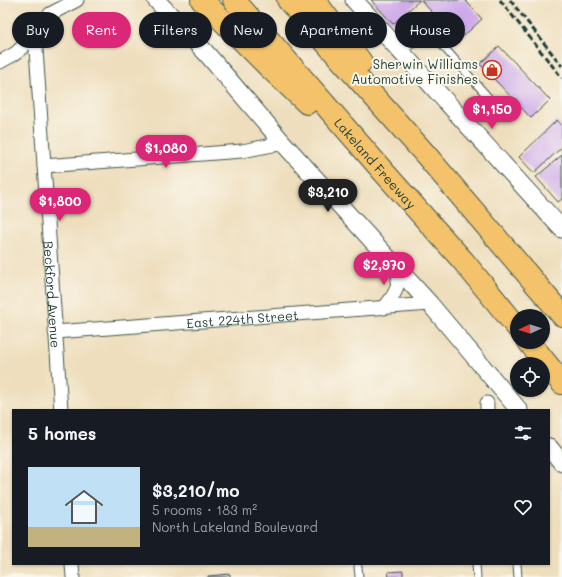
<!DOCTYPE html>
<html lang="en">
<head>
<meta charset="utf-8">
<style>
  body { margin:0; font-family:Mali,sans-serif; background:#20242c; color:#f1f3f6; height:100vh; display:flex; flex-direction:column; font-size:15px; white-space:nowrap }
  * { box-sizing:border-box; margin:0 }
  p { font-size:13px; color:#9ea1a6 }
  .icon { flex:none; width:22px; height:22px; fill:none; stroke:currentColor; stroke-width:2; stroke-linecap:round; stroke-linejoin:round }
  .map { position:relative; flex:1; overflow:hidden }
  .panel { position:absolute; left:12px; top:409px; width:538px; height:156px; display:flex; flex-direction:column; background:#171b24; border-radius:0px; box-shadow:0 1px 3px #0004 }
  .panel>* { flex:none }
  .guide { position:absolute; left:12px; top:12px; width:538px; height:36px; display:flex; gap:8px }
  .needle { width:26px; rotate:266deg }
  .controls { position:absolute; left:510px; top:309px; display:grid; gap:8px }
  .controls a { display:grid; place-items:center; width:40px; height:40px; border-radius:50%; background:#171b24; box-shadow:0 1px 3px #0004; font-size:20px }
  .price { position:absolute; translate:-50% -34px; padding:0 9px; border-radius:14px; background:#db2777; color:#fff; font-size:13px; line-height:26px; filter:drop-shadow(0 1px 2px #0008) }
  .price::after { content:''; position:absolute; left:50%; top:24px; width:12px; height:9px; margin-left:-6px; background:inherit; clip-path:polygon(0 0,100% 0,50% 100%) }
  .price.on { background:#222; color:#fff }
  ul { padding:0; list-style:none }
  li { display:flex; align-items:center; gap:12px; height:100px; padding:0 16px }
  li+li { border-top:1px solid #363941 }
  li span { display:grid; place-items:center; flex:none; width:112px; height:80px; border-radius:0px; color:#555 }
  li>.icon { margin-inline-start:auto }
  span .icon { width:48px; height:48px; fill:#fffc; stroke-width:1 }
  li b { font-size:17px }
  h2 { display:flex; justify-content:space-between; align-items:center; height:48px; padding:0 16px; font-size:17px }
  .chip { padding:0 14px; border-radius:18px; background:#171b24; box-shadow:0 1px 3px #0004; font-size:14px; line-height:36px }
  .chip.on { background:#db2777; color:#fff }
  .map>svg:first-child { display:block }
  .building { fill:#cba6ea }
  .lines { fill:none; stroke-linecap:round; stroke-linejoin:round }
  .service-casing { stroke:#3e5549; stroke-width:9 }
  .minor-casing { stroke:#3e5549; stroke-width:15 }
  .tertiary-casing { stroke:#3e5549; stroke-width:19 }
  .motorway-casing { stroke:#3e5549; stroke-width:24 }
  .service { stroke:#fff; stroke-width:7 }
  .minor { stroke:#fff; stroke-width:13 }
  .tertiary { stroke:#fff; stroke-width:17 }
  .motorway { stroke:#f4c26a; stroke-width:22 }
  .rail { stroke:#1f3d34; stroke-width:3; stroke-dasharray:6 3; stroke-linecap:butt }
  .labels { text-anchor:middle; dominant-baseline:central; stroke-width:4; stroke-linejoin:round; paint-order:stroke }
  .poi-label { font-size:13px; fill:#1f3d34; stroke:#fbf7ec; text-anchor:end }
  .street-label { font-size:13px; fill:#1f3d34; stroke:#fbf7ec }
</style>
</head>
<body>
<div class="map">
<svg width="562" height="577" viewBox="0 0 562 577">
  <rect width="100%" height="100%" fill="#fbf7ec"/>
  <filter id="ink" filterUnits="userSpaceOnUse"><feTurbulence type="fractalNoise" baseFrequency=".025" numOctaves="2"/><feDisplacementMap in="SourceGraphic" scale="8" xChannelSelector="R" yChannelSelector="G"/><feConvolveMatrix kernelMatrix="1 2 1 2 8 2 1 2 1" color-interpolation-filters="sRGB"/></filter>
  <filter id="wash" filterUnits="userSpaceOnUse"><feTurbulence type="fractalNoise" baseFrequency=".012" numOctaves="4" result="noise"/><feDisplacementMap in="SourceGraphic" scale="16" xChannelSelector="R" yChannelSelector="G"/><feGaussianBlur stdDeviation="0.9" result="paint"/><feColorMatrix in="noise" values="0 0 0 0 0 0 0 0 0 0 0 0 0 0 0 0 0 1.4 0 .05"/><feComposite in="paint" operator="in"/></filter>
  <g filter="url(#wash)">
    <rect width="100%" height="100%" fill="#eedebd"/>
    <g id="blocks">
      <path class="building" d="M371,0H420L393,24Z
        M421,0H465L482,19L458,41Z
        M499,46L550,100L531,118L480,64Z
        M557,120L562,126V147L534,173L519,157Z
        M562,155V199L558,202L536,177Z
        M403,571V577H389L388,572Z
        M230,574V577H208V576Z"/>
    </g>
  </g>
  <g filter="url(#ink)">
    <use href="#blocks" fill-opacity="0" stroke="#3e5549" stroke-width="1"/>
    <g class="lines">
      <g class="service-casing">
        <path id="service" d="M400,50L433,35L488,97L462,119
          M476,564L477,577
          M517,564L518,577
          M358,567L359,577"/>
      </g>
      <g class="minor-casing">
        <g id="minor">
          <path id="s1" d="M35,35L61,410"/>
          <path d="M0,62L16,53L35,35L50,14L77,0"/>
          <path d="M44,166L242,151L283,143"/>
          <path d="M384,308C396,293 398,289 399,270"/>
          <path id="s2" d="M55,332L430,304"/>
          <path d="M487,403V410"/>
          <path d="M72,564L73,577"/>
        </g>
      </g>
      <g class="tertiary-casing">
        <path id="tertiary" d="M156,0L207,54L283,143L430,304L519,410
          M354,0L562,229
          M549,447L562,463"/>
      </g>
      <g class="motorway-casing">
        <g id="motorway">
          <path d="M202,0L269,67L307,103"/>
          <path id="s3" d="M234,0L381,169L464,262L517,327"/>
          <path d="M288,0L426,155L562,315"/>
          <path d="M314,0L361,62"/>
          <path d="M529,342L562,383"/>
        </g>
      </g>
      <use href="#service" class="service"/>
      <use href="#minor" class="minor"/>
      <use href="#tertiary" class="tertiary"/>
      <use href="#motorway" class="motorway"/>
      <path class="rail" d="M500,0L562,78
        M510,0L562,66"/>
    </g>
  </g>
  <defs>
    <g id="shop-ring" transform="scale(1)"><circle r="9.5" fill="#fbf7ec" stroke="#c8321e" stroke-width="1.5"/><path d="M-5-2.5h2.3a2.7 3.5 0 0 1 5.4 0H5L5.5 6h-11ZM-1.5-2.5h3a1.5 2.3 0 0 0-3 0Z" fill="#c8321e"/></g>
  </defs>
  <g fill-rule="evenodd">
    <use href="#shop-ring" x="492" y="70"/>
  </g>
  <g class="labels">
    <g class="poi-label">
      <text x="478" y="63">Sherwin Williams<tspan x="478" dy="15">Automotive Finishes</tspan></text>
    </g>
    <g class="street-label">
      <text stroke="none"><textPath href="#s3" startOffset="216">Lakeland Freeway</textPath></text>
      <text stroke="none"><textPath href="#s1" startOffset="260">Beckford Avenue</textPath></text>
      <text stroke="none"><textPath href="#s2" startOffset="188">East 224th Street</textPath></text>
    </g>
  </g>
</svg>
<div class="controls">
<a><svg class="needle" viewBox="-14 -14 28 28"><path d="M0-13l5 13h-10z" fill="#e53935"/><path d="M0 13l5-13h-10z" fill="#9ea1a6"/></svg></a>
<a><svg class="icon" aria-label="locate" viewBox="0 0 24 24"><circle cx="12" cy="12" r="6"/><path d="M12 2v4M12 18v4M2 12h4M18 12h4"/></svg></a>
</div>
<b class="price" style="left:492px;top:130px">$1,150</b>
<b class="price" style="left:166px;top:169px">$1,080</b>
<b class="price on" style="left:328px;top:213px">$3,210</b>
<b class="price" style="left:60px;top:222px">$1,800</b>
<b class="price" style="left:384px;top:286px">$2,970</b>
<div class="guide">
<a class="chip">Buy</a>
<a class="chip on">Rent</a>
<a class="chip">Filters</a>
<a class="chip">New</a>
<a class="chip">Apartment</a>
<a class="chip">House</a>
</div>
<section class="panel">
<h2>5 homes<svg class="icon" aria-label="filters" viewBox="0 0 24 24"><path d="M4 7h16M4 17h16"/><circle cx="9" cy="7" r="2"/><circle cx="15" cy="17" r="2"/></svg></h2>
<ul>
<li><span style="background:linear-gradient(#bfe0f5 75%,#c2b280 0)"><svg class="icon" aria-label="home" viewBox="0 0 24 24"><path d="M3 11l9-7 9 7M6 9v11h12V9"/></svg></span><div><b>$3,210/mo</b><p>5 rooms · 183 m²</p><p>North Lakeland Boulevard</p></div><svg class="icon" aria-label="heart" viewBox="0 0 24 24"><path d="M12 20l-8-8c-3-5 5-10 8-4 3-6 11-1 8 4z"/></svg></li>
</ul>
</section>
</div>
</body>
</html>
